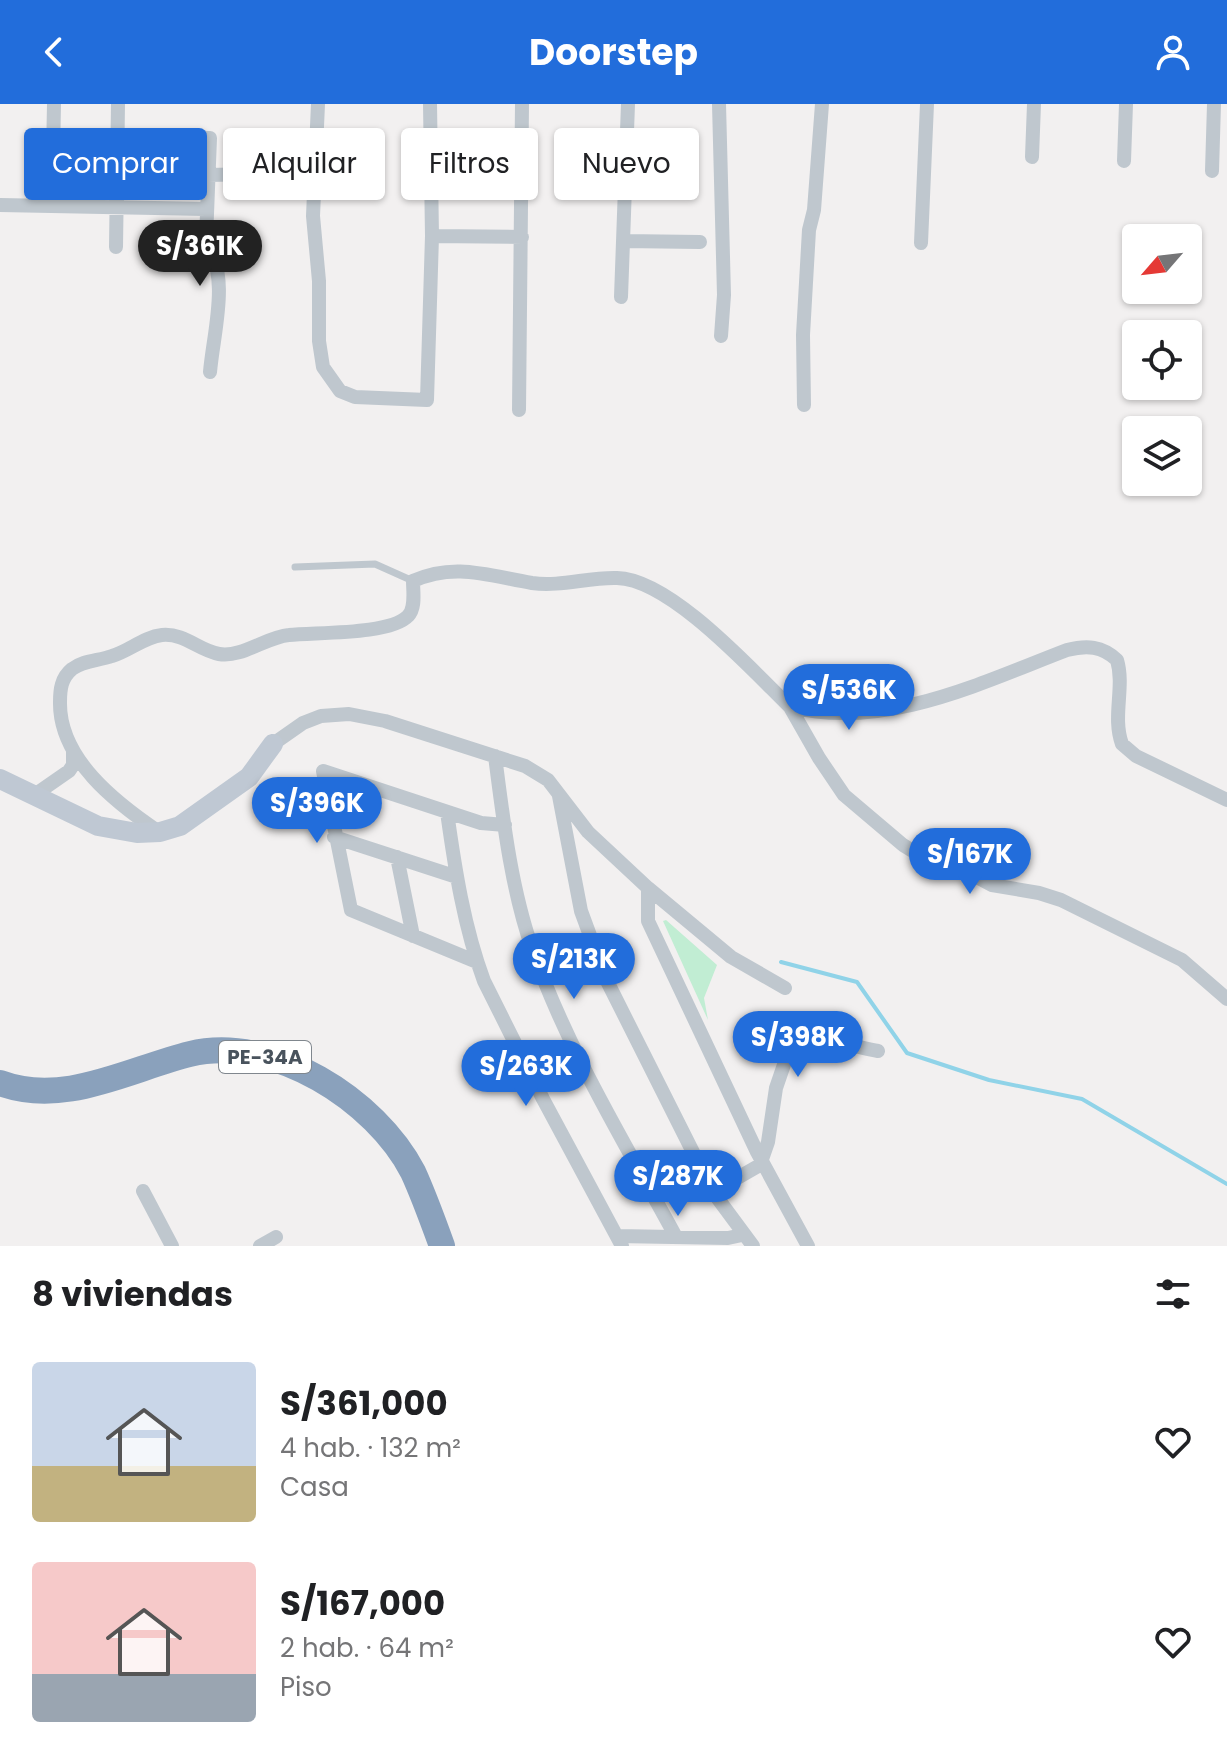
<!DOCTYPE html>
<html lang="es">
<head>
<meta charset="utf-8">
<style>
  body { margin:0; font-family:Poppins,sans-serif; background:#f6f6f6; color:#202124; height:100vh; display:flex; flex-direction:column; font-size:30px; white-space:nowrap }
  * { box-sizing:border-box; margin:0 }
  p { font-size:26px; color:#757577 }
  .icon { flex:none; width:44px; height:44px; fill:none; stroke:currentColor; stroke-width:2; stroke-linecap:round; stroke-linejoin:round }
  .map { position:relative; height:1142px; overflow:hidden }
  .side { display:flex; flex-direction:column; background:#fff; flex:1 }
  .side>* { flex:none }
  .hud { position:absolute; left:24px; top:24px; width:800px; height:72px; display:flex; gap:16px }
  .needle { width:52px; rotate:242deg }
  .tools { position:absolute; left:1122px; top:120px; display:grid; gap:16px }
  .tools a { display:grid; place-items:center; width:80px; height:80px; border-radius:8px; background:#fff; box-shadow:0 2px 6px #0004; font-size:40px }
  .price { position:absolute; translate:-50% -68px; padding:0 18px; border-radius:28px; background:#226ddb; color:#fff; font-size:26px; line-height:52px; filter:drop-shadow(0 2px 4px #0008) }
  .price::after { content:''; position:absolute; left:50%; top:48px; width:24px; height:18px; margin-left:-12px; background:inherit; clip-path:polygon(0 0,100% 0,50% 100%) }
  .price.current { background:#222; color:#fff }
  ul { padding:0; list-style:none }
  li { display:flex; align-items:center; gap:24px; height:200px; padding:0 32px }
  li span { display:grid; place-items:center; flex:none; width:224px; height:160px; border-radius:8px; color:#555 }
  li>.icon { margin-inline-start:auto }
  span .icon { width:96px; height:96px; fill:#fffc; stroke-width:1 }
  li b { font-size:34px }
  h2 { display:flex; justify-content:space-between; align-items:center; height:96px; padding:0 32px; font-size:34px }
  .pill { padding:0 28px; border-radius:8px; background:#fff; box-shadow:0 2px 6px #0004; font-size:28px; line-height:72px }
  .pill.current { background:#226ddb; color:#fff }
  header { display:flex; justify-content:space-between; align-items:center; height:104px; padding:0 32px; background:#226ddb; color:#fff; font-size:36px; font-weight:700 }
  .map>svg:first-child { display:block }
  .green { fill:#c1edd3 }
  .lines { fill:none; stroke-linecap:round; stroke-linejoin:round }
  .stream { stroke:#90d3e8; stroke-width:4 }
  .lane { stroke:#bfc7ce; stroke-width:7 }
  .street { stroke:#bfc7ce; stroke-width:14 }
  .secondary { stroke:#bfc8d3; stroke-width:20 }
  .highway { stroke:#8aa1bc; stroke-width:26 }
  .labels { text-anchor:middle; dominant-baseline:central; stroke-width:7; stroke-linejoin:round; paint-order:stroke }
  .shield { fill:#fff; stroke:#80878e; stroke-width:2 }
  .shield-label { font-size:20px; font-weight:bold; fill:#49535d }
</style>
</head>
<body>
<header><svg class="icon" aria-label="back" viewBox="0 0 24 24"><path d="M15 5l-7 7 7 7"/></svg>Doorstep<svg class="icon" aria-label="person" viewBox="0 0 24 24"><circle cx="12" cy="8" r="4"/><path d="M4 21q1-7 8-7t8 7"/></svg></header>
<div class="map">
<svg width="1227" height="1142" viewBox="0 0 1227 1142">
  <rect width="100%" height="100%" fill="#f2f0f0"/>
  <path class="green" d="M666,816L717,861L704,894L708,916L663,817Z"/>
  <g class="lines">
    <path class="stream" d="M781,858L857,878L907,949L989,976L1082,995L1227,1080"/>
    <path class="lane" d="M295,463L375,460L413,477"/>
    <path class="street" d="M318,0L313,112L319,177V237L323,263L340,287L355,293L427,296L432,132L430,0
      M719,0L724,191L721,232
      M118,33L210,34L206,135C230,176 214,224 210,268
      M1032,53L1034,0
      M1124,57L1126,0
      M1212,67L1214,0
      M208,71L315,69
      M0,101L206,105
      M52,102L54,0
      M432,132L522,133
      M623,137L700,138
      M921,139L927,0
      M116,143L118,0
      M621,193L628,0
      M804,301L803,231L809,126L814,106L822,0
      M519,306L522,0
      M790,603L819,654L844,691L903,741L921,752L939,753L992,781L1039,789L1061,796L1182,856L1227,895
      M273,640L303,619L321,612L349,610L385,617L525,662L548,676L588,728L648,784L731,853L785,884
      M495,652C503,714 511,784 532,844C567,945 625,1039 676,1133
      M33,692L69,667L73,661V647
      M559,692L581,807L606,875L713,1088L753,1142
      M447,708C455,765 464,823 484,877L543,995L622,1142
      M159,728C116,699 59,655 60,598C60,586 61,574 72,565C84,556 98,557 112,552C129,547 144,533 162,531C185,529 198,546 219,550C242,554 266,533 289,531C316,528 390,531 408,512C416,504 413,488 413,477C455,458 489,472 532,479C561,483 588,473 617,474C670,475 752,566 790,603C886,626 978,580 1067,546C1087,541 1102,542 1117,556C1125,583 1112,613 1122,640L1136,652L1227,696
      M334,733L457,773
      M397,753L413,832
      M648,784V817L757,1048L808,1142
      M477,858L351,806L323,667L481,719L505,721
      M143,1087L172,1142
      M713,1088L760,1061L768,1038L776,984L789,946C814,928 850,942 878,947
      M617,1132L728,1134L742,1131
      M260,1142L276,1133"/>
    <path class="secondary" d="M0,675L98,722L137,729L160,728L180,722L249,673L273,640"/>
    <path class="highway" d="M0,979C64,1003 129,965 190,950C273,930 376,996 413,1068C424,1092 433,1117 442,1142"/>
  </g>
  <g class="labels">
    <rect class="shield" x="219" y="937" width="92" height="32" rx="6"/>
    <g class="shield-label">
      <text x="265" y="953">PE-34A</text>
    </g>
  </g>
</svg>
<div class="tools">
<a><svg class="needle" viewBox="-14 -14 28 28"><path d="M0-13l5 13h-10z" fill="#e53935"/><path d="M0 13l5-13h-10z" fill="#757577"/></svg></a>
<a><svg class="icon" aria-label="locate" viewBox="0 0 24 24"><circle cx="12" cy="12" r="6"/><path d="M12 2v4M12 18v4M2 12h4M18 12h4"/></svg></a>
<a><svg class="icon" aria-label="layers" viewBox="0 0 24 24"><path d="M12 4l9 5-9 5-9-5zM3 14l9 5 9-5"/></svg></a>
</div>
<b class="price current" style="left:200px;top:184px">S/361K</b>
<b class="price" style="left:849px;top:628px">S/536K</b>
<b class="price" style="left:317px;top:741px">S/396K</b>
<b class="price" style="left:970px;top:792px">S/167K</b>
<b class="price" style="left:574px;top:897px">S/213K</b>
<b class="price" style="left:798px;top:975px">S/398K</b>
<b class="price" style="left:526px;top:1004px">S/263K</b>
<b class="price" style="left:678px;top:1114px">S/287K</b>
<div class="hud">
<a class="pill current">Comprar</a>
<a class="pill">Alquilar</a>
<a class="pill">Filtros</a>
<a class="pill">Nuevo</a>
</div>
</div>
<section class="side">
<h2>8 viviendas<svg class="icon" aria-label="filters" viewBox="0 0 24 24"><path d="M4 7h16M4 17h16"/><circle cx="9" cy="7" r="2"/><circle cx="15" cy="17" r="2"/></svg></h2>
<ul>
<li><span style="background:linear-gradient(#c9d6e8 65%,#c2b280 0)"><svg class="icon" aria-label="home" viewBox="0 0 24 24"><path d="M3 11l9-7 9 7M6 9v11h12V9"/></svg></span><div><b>S/361,000</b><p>4 hab. · 132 m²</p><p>Casa</p></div><svg class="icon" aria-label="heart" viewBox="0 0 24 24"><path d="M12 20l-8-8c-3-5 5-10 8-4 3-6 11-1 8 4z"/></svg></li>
<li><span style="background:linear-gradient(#f6c9c9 70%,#9aa5b1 0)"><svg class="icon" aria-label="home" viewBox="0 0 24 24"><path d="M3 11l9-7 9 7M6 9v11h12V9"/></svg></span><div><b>S/167,000</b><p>2 hab. · 64 m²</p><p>Piso</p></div><svg class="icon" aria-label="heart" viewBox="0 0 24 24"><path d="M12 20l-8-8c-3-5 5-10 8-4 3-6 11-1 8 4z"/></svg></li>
</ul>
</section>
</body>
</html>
